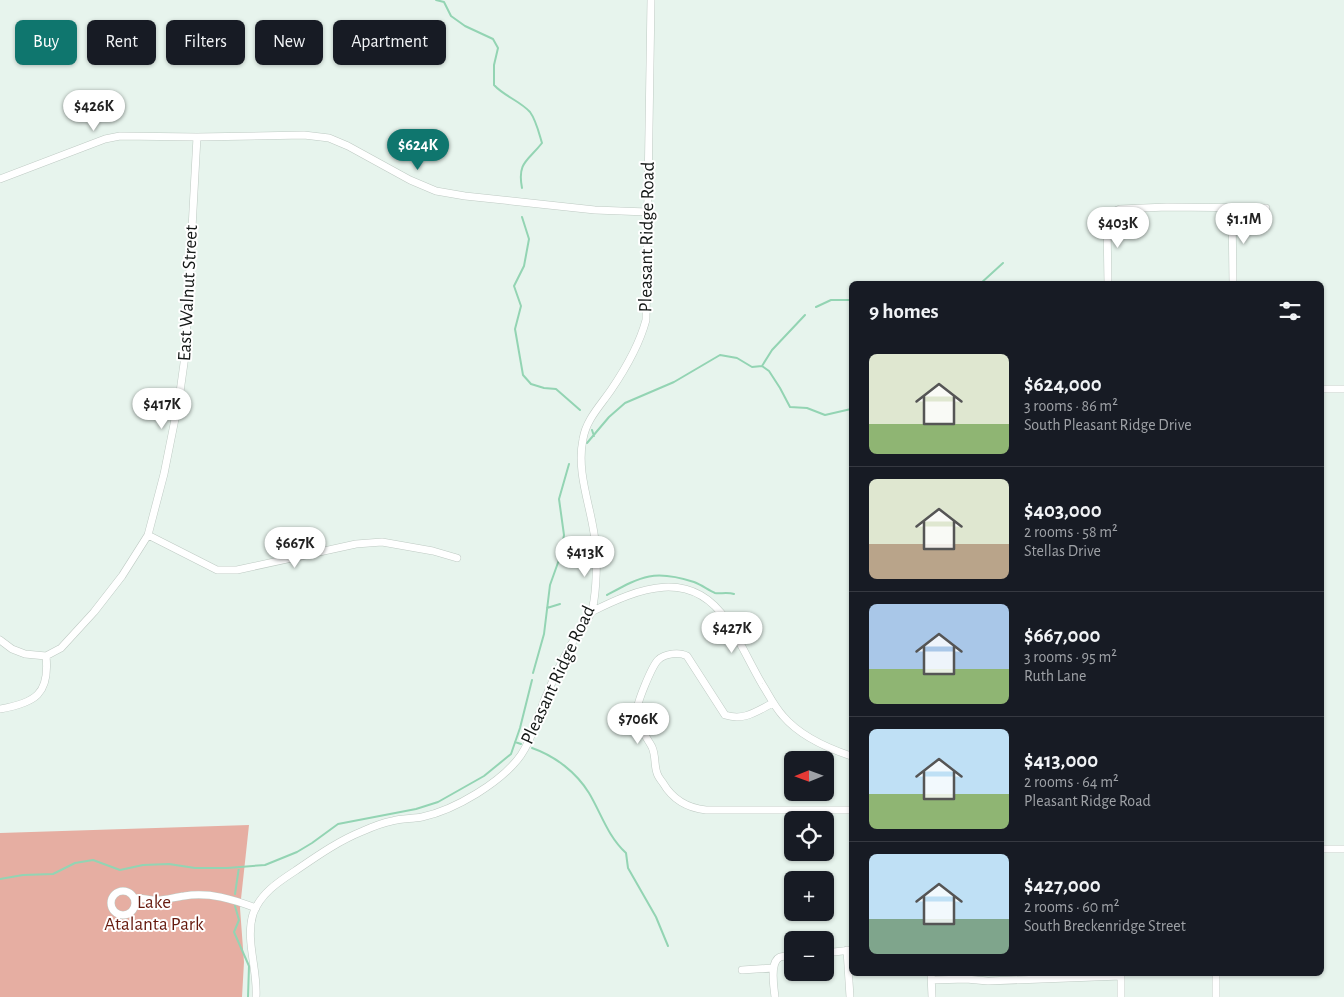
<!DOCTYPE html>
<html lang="en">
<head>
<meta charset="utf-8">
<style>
  body { margin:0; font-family:"Alegreya Sans",sans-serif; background:#242831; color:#f1f3f6; height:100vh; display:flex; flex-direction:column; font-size:19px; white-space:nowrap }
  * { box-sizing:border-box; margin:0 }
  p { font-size:16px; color:#9ea1a6 }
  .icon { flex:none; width:28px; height:28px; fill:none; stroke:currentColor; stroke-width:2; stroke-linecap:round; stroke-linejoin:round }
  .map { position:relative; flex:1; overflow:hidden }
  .drawer { position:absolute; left:849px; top:281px; width:475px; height:695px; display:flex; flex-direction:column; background:#171b24; border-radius:8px; box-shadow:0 1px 4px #0004 }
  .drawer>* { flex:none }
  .top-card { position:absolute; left:15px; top:20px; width:475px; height:45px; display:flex; gap:10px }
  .needle { width:32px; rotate:269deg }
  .tools { position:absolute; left:784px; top:751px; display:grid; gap:10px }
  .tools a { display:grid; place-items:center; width:50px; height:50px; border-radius:8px; background:#171b24; box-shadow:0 1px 4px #0004; font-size:25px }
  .price { position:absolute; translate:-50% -42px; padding:0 11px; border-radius:18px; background:#fff; color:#222; font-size:16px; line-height:32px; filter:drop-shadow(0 1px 2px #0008) }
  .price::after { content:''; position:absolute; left:50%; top:30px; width:15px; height:11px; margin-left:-8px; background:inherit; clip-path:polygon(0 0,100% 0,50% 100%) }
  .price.current { background:#0f766e; color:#fff }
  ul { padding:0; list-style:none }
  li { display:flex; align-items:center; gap:15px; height:125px; padding:0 20px }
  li+li { border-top:1px solid #363941 }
  li span { display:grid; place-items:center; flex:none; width:140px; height:100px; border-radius:8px; color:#555 }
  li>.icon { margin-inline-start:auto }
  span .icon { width:60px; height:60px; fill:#fffc; stroke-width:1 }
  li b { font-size:21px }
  h2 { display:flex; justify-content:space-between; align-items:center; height:60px; padding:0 20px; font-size:21px }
  .tag { padding:0 18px; border-radius:8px; background:#171b24; box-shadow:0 1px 4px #0004; font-size:18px; line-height:45px }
  .tag.current { background:#0f766e; color:#fff }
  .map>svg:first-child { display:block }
  .green { fill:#e6aea2 }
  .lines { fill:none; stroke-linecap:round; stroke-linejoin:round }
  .stream { stroke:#93d4b3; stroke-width:2 }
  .street-casing { stroke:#becac3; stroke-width:8 }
  .street { stroke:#fff; stroke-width:7 }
  .labels { text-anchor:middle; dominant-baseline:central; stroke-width:4; stroke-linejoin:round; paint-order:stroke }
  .street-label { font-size:19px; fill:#131715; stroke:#fff }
  .park-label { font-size:19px; fill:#661a0e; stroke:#fff }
</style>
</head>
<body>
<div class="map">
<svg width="1344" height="997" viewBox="0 0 1344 997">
  <rect width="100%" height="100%" fill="#e7f4ed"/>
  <path class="green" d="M249,825L240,908L244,962L242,997H0V833Z"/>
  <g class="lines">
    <path class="stream" d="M436,0L444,2L451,16L465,26L493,39L498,48L494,65V85C504,96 520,101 530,112C536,120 539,133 542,143C528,161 517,162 522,188
      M522,217L529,239L524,266L514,286L521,306L515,329L523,375L531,384L544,388L556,389L580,410
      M980,284L1003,263
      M816,307L831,300H851
      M762,366L772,350L805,315
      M592,430L594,436
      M587,443L609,417L625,403L674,382L720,355L737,358L752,367L762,366L769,371L780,388L790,407L807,408L825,415L851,409
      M607,595C642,576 654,569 694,582C702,585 708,590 715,593C719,594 728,592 734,594
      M547,608L560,604
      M533,673L544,634L550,585L560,557L564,535L559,499L569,464
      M515,742L521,744
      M532,748C555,756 576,772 589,793C601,813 608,837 626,853L628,868L656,917L668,946
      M0,879L23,875L53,874L75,863L93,860L120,870L143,865L169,864L195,868H227L265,865L297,852L312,843L338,824L416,809L438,802L484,776L511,754L520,728L532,680
      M235,894L239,867
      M235,906L239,920L234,932L249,966L248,997"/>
    <g class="street-casing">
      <path id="street" d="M0,179L105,139L120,136L197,137L304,135L329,138L348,146L410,180L436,191L465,196L595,210L647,212
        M1232,207L1233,284
        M1108,284L1107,223L1111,213L1120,209L1167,207L1266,208
        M1321,389H1344
        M148,535L217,570H237L356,544L382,542L433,551L457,558
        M591,612C639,588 691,567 727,621C740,641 750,663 762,684C769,695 774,706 783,716C800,736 827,748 851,756
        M0,640L12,649L25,654L46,656L61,648L94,612L122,576L148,535L164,474L179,399L185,356L197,137
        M773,703C755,712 744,721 725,715L687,656C680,652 665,653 658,660C652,666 636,704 637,712C637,726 646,736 652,747C656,756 654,765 657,773C658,777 661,780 663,783C673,800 687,808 706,810H851
        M0,709C35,703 50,694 46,656
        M1321,849H1344
        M111 903a12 12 0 1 1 24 0a12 12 0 1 1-24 0Z
        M134,898C142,897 149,901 157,900C166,900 175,897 184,896C210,892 232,899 256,908
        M847,950L850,997
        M825,953L851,950
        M742,970L773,968
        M931,974L932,997
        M1216,974V997
        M932,980L966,979L988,981L1121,976
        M256,997C258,970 245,940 253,914C260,894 278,882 295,871C317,856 338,841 363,831C372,827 382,823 392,821C402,818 412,819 422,817C455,810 502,782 521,755C534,736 538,714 547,694C554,677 563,659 572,643C578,633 586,623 591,613C596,600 597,567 596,552C595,514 575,477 583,439C586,420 600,406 611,390C626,368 639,346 646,320L651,0
        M775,997C774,987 769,962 780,957C783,956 789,956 792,956
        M1121,997V974"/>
    </g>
    <use href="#street" class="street"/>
  </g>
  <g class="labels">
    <g class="street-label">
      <text transform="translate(647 237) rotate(-89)">Pleasant Ridge Road</text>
      <text transform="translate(188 293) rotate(-87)">East Walnut Street</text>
      <text transform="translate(558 675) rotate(-65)">Pleasant Ridge Road</text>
    </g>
    <g class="park-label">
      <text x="154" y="902">Lake<tspan x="154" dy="22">Atalanta Park</tspan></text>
    </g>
  </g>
</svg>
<div class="tools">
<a><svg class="needle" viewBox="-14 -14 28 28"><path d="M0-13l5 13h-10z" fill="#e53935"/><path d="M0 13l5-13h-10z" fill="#9ea1a6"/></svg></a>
<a><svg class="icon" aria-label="locate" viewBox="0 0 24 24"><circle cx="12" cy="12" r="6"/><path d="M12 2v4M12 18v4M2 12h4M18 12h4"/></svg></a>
<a>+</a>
<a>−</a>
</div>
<b class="price" style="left:94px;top:132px">$426K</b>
<b class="price current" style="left:418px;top:171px">$624K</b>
<b class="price" style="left:1244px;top:245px">$1.1M</b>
<b class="price" style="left:1118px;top:249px">$403K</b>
<b class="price" style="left:162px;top:430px">$417K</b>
<b class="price" style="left:295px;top:569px">$667K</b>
<b class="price" style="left:585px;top:578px">$413K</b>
<b class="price" style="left:732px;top:654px">$427K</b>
<b class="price" style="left:638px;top:745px">$706K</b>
<div class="top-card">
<a class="tag current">Buy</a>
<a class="tag">Rent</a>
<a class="tag">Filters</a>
<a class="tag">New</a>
<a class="tag">Apartment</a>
</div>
<section class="drawer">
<h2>9 homes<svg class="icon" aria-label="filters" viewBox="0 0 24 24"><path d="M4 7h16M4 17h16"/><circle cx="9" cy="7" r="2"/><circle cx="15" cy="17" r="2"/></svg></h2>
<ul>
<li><span style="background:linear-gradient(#dfe7d0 70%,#8fb573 0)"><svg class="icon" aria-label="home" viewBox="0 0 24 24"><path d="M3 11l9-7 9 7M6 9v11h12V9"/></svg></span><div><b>$624,000</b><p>3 rooms · 86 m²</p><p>South Pleasant Ridge Drive</p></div></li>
<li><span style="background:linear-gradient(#dfe7d0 65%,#b9a48a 0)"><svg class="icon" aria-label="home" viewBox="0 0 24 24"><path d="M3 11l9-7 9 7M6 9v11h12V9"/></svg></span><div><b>$403,000</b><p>2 rooms · 58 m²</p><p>Stellas Drive</p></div></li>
<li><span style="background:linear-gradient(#a9c7e8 65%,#8fb573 0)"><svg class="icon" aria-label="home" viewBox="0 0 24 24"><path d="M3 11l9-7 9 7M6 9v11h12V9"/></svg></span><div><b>$667,000</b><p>3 rooms · 95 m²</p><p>Ruth Lane</p></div></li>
<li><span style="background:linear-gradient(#bfe0f5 65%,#8fb573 0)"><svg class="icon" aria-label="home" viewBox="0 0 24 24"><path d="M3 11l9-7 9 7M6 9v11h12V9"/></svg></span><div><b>$413,000</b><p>2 rooms · 64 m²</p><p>Pleasant Ridge Road</p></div></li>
<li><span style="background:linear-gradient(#bfe0f5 65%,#7fa58c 0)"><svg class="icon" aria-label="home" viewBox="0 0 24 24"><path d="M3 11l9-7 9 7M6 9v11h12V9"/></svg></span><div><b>$427,000</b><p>2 rooms · 60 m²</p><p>South Breckenridge Street</p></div></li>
</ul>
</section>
</div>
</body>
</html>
